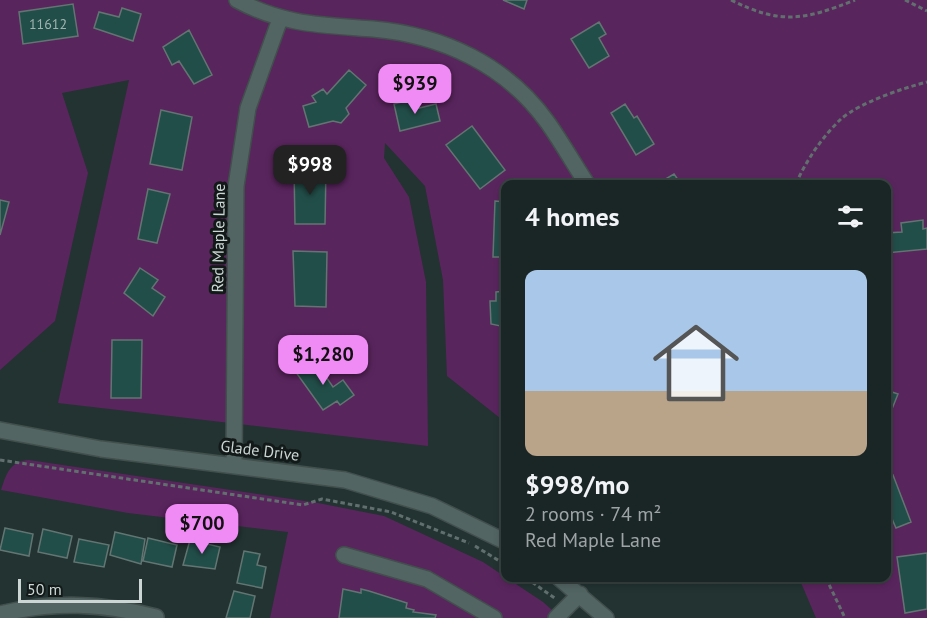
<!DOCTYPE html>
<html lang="en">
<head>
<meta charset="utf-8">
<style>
  body { margin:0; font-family:"PT Sans",sans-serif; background:#232e2d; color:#f1f3f6; height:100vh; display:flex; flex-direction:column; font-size:22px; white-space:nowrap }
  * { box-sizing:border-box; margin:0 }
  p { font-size:20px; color:#9fa5a7 }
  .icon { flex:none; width:33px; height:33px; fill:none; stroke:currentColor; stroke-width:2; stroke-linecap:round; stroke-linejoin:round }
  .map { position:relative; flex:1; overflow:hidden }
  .details { position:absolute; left:501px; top:180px; width:390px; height:402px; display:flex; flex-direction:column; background:#1a2625; border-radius:12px; box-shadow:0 3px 9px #0003,0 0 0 2px #384342 }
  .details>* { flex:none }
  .scale { position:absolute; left:18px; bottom:15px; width:124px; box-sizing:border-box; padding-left:6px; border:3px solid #ccd6d4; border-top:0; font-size:16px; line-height:21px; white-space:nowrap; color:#ccd6d4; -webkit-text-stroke:4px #121918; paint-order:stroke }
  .price { position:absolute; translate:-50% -51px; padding:0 14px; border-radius:12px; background:#f08bf6; color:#111; font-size:20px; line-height:39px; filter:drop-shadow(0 2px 3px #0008) }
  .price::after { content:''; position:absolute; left:50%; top:36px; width:18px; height:14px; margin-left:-9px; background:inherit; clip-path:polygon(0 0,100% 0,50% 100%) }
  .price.current { background:#222; color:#fff }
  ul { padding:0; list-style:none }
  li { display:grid; align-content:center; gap:12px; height:318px; padding:0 24px }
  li+li { border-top:2px solid #384342 }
  li span { display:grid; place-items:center; height:186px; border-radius:12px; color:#555 }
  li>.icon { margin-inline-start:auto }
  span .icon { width:108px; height:108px; fill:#fffc; stroke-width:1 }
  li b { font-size:26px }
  h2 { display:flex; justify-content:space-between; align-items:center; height:72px; padding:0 24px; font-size:26px }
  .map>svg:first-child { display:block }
  .green { fill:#59255d }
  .building { fill:#224e49; stroke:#637572; stroke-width:1.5 }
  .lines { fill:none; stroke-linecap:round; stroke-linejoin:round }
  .minor-casing { stroke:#414f4d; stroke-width:18 }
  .path { stroke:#61706e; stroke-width:3; stroke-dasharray:4.5 3; stroke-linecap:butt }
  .minor { stroke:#526562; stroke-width:15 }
  .labels { text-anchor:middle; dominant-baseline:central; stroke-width:6; stroke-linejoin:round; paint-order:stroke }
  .number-label { font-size:14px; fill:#a2b4b1 }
  .street-label { font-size:16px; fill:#ccd6d4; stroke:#121918 }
</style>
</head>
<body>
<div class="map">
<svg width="927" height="618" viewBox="0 0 927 618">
  <rect width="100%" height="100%" fill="#223331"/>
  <path class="green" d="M0,0H927V618H816L799,578H886V184H506L505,422L447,376L443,280L425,186L385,143L384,158L409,197L426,282L428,446L58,403L129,80L62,93L88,173L55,321L0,370Z
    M29,460L318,503L384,516L483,562L543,602L561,618H270L288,532L128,513L1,490C6,474 10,461 29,460Z"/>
  <path class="building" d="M503,0H527L524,9Z
    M73,4L78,36L23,44L19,12Z
    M122,8L141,14L133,41L94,28L99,12L119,17Z
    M599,22L606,34L599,38L609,56L589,68L571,39Z
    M189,30L212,75L194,84L179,61L172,65L163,47Z
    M349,70L366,85L346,108L349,114L341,123L333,121L309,127L303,106L316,102L312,96L323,89L327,94Z
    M413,99L415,109L436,104L440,121L400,131L394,104Z
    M625,104L634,118L637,116L654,144L636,155L611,113Z
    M161,110L192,117L182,170L150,164Z
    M472,126L505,170L480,189L446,145Z
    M294,168H326L325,224H295Z
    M674,174L681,184H657Z
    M148,189L170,194L157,243L138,239Z
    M0,200L9,202L0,235Z
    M495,201L506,202V257H493Z
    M923,220V229L927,228V249L886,253V233L902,232L901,223Z
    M293,251L327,252L326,307L295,306Z
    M140,268L158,280L152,288L165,297L153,316L124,293Z
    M506,291V341L502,342L501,326L491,324L490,301H496V292Z
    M112,340H142L141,398H111Z
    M313,358L333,387L343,380L354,395L340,405L337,401L323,410L295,371Z
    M886,390L898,394L886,424Z
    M893,475L911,522L896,528L889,512L886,513V478Z
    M5,528L33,534L29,556L0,550Z
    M43,529L72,536L67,558L38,552Z
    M115,532L145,539L141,564L110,555Z
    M148,538L177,545L172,567L143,561Z
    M79,539L109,545L104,567L74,562Z
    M190,540L220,547L215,569L183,565Z
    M244,551L260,554L257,565L266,567L262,588L237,583Z
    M927,553V609L905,613L897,557Z
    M343,589L361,593V589L369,591L407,603L406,608L414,610L413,612L436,615L435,618H339Z
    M234,591L255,596L250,618H226Z"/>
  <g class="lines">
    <g class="minor-casing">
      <path id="minor" d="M237,0C283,25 322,25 373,29C442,35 507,65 548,123C562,143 574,164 587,184
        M0,430L101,449L345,480L432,506L506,542
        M234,465L236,186L248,108L280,19
        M344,555L427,579L494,618
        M559,578L606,618
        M0,614C54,601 102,603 156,617
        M556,618L580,594"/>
    </g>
    <path class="path" d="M731,0C781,25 804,20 855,0
      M905,0L927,11
      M796,184C805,162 823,136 841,119C859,103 903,88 927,82
      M0,460L303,505L322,499L391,512L469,543
      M475,546L506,565
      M526,578L556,599
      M826,578L845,618"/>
    <use href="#minor" class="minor"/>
  </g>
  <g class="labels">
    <g class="number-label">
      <text x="48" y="24">11612</text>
    </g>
    <g class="street-label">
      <text transform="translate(218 238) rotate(-89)">Red Maple Lane</text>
      <text transform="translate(260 450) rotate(7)">Glade Drive</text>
    </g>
  </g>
</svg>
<div class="scale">50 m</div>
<b class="price" style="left:415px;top:115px">$939</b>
<b class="price current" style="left:310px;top:196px">$998</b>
<b class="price" style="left:323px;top:386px">$1,280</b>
<b class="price" style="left:202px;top:555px">$700</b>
<section class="details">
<h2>4 homes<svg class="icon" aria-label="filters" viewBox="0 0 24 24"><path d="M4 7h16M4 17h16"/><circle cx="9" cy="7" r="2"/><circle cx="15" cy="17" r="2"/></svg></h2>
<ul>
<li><span style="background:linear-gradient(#a9c7e8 65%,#b9a48a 0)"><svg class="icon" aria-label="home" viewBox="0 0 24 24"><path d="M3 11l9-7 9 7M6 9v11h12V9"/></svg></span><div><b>$998/mo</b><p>2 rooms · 74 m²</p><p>Red Maple Lane</p></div></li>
</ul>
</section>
</div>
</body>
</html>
